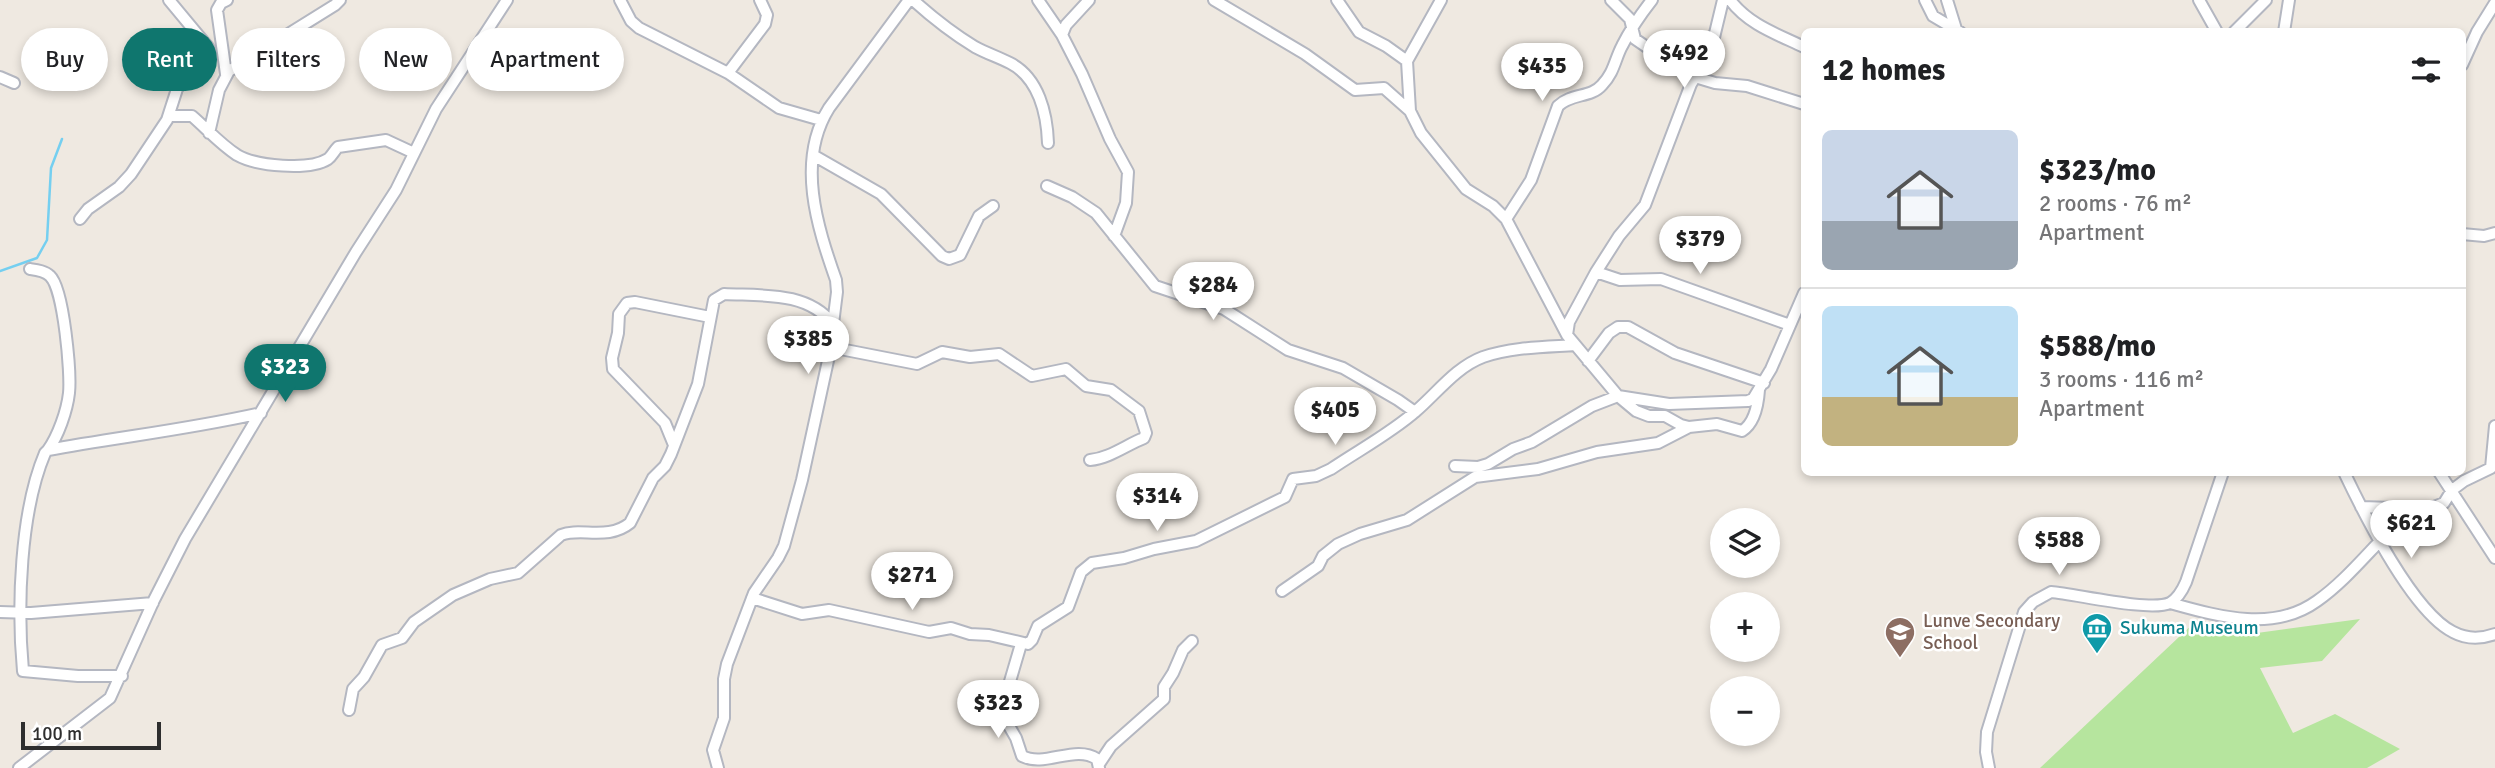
<!DOCTYPE html>
<html lang="en">
<head>
<meta charset="utf-8">
<style>
  body { margin:0; font-family:Signika,sans-serif; background:#f6f6f6; color:#202124; height:100vh; display:flex; flex-direction:column; font-size:26px; white-space:nowrap }
  * { box-sizing:border-box; margin:0 }
  p { font-size:23px; color:#757577 }
  .icon { flex:none; width:38px; height:38px; fill:none; stroke:currentColor; stroke-width:2; stroke-linecap:round; stroke-linejoin:round }
  .map { position:relative; flex:1; overflow:hidden }
  .drawer { position:absolute; left:1801px; top:28px; width:665px; height:448px; display:flex; flex-direction:column; background:#fff; border-radius:10px; box-shadow:0 4px 10px #0003 }
  .drawer>* { flex:none }
  .top-card { position:absolute; left:21px; top:28px; width:665px; height:63px; display:flex; gap:14px }
  .tools { position:absolute; left:1710px; top:508px; display:grid; gap:14px }
  .tools a { display:grid; place-items:center; width:70px; height:70px; border-radius:50%; background:#fff; box-shadow:0 4px 10px #0003; font-size:35px }
  .scale { position:absolute; left:21px; bottom:18px; width:140px; box-sizing:border-box; padding-left:7px; border:4px solid #2e2e2e; border-top:0; font-size:19px; line-height:24px; white-space:nowrap; color:#2e2e2e; -webkit-text-stroke:5px #fff; paint-order:stroke }
  .price { position:absolute; translate:-50% -60px; padding:0 16px; border-radius:24px; background:#fff; color:#222; font-size:23px; line-height:46px; filter:drop-shadow(0 2px 4px #0008) }
  .price::after { content:''; position:absolute; left:50%; top:42px; width:21px; height:16px; margin-left:-10px; background:inherit; clip-path:polygon(0 0,100% 0,50% 100%) }
  .price.active { background:#0f766e; color:#fff }
  ul { padding:0; list-style:none }
  li { display:flex; align-items:center; gap:21px; height:175px; padding:0 21px }
  li+li { border-top:2px solid #e0e0e0 }
  li span { display:grid; place-items:center; flex:none; width:196px; height:140px; border-radius:10px; color:#555 }
  li>.icon { margin-inline-start:auto }
  span .icon { width:84px; height:84px; fill:#fffc; stroke-width:1 }
  li b { font-size:30px }
  h2 { display:flex; justify-content:space-between; align-items:center; height:84px; padding:0 21px; font-size:30px }
  .pill { padding:0 24px; border-radius:32px; background:#fff; box-shadow:0 4px 10px #0003; font-size:24px; line-height:63px }
  .pill.active { background:#0f766e; color:#fff }
  .map>svg:first-child { display:block }
  .green { fill:#b6e59e }
  .lines { fill:none; stroke-linecap:round; stroke-linejoin:round }
  .stream { stroke:#75cff0; stroke-width:2.5 }
  .street-casing { stroke:#b4b7c1; stroke-width:14 }
  .street { stroke:#fff; stroke-width:10 }
  .labels { text-anchor:middle; dominant-baseline:central; stroke-width:5; stroke-linejoin:round; paint-order:stroke }
  .education-label { font-size:19px; fill:#785e54; stroke:#fff; text-anchor:start }
  .culture-label { font-size:19px; fill:#0d838f; stroke:#fff; text-anchor:start }
</style>
</head>
<body>
<div class="map">
<svg width="2495" height="768" viewBox="0 0 2495 768">
  <rect width="100%" height="100%" fill="#efe9e1"/>
  <path class="green" d="M2360,619L2322,661L2260,668L2293,733L2335,714L2400,749L2367,768H2040L2197,620L2257,633Z"/>
  <g class="lines">
    <path class="stream" d="M0,271L37,258L47,240L51,168L62,139"/>
    <g class="street-casing">
      <path id="street" d="M620,0L631,21L639,28L728,73L779,108L821,120
        M913,0C933,18 952,33 975,47C986,53 998,57 1010,63C1039,78 1047,114 1048,143
        M1038,0L1062,35L1082,74L1110,139L1128,172L1126,203L1114,236
        M1214,0L1305,54L1355,90L1384,88L1410,111
        M1337,0L1359,32L1386,46L1407,61
        M1441,0L1407,61L1410,111L1421,133L1466,189L1493,206L1506,219L1567,335L1618,396L1669,404L1748,401L1753,399L1771,369L1804,293
        M1611,0L1630,19L1635,39L1686,74L1695,77L1715,83L1747,86L1804,104
        M1730,0C1749,25 1777,34 1804,47
        M1925,0L1933,16L1960,32
        M1947,0L1956,29
        M2199,0L2217,32
        M2234,32L2266,0
        M2284,32L2289,0
        M1062,35L1066,25L1089,0
        M2462,65L2477,32L2495,3
        M728,73L765,24L767,15L760,0
        M226,74L217,10L221,3L227,0
        M0,77L14,83
        M169,116H192C207,129 220,144 237,155C256,166 309,171 328,159C332,156 334,151 338,147L386,140L414,153
        M209,133L219,90L229,71L335,5L340,0
        M813,155L881,194L942,256L949,259L960,255L979,216L993,206
        M1047,186L1072,197L1096,213L1155,286L1224,309L1288,350L1343,368L1398,400L1415,412
        M80,219L88,209L119,187L131,174L167,120L177,89L196,65L209,54L208,47L169,0
        M1506,219L1531,180L1558,106C1571,93 1591,98 1602,85C1614,73 1615,59 1622,46C1630,30 1641,14 1652,0
        M2462,234L2484,236L2495,233
        M30,269C37,270 45,271 50,276C64,289 71,374 69,393C67,411 58,436 48,450
        M1596,272L1620,280L1661,279L1790,325
        M1567,335L1569,322L1596,272L1619,236L1645,205L1691,84L1710,54L1723,0
        M830,347L917,364L942,352L970,357L999,354L1032,376L1066,369L1086,386L1111,390L1139,411L1146,433L1144,438C1126,445 1110,458 1090,460
        M1588,361L1609,333L1618,327H1628L1675,353L1764,383
        M674,445L665,423L613,369L612,358L618,333L619,314L627,303L635,302L710,317
        M1455,466L1478,467L1488,464L1513,449L1532,442L1592,406L1618,396L1636,411L1649,416H1665L1681,425L1689,427L1717,424L1742,431C1755,423 1758,405 1759,390
        M2344,472C2364,514 2413,612 2453,632C2466,639 2481,639 2495,634
        M2439,472L2495,558
        M2361,507L2426,509L2434,507L2444,503L2452,490L2464,481L2491,468L2495,426
        M1282,591L1318,566L1323,556L1338,544L1360,534L1407,520L1475,477L1538,469L1597,452L1658,443L1689,427
        M752,598L802,614L829,610L929,632L951,628L970,634L989,635L1028,644L1032,640L1038,626L1068,607L1081,572L1092,563L1124,558L1154,549L1196,541L1285,497L1293,479L1316,476L1331,469C1359,450 1391,433 1416,411C1437,393 1456,367 1483,357C1512,347 1545,347 1575,345
        M2170,603C2217,616 2273,633 2317,601C2340,585 2360,562 2380,541
        M0,612L31,613L153,603
        M1021,644L1001,712L1016,738L1022,756C1045,768 1075,744 1097,759L1099,768
        M122,676H78L23,671C17,607 20,512 45,453L48,450C119,437 191,429 261,413
        M349,710L353,689L364,677L382,645L402,638L414,622L453,595L490,579L518,573L561,535C580,527 608,541 630,523L653,478L665,466L671,454L698,384L714,300L724,294C762,296 807,291 833,324
        M1099,764L1111,746L1164,699V687L1173,673L1183,650L1192,641
        M19,768L110,698L154,600L185,539L356,252L396,190L436,109L507,0
        M718,768L713,750L724,718V679L727,664L754,593L778,558L784,546L802,480L829,356L837,292L836,280C817,226 796,161 829,108L909,0
        M1989,768L1986,752L1987,732L2024,612L2033,602L2051,592C2076,594 2150,612 2170,603C2177,599 2183,589 2186,582L2223,472"/>
    </g>
    <use href="#street" class="street"/>
  </g>
  <defs>
    <g id="museum-pin" transform="scale(1.575)"><path d="M0 17L-7.5 6A9.5 9.5 0 1 1 7.5 6Z" fill="#0f9aa8" stroke="#fff"/><path d="M0-6L6-3V-2H-6V-3ZM-5-1h2V3h-2ZM-1-1h2V3h-2ZM3-1h2V3H3ZM-6 4H6V6H-6Z" fill="#fff"/></g>
    <g id="school-pin" transform="scale(1.575)"><path d="M0 17L-7.5 6A9.5 9.5 0 1 1 7.5 6Z" fill="#8d6e63" stroke="#fff"/><path d="M0-5L7-2L0 1L-7-2ZM-4 1L0 2.5L4 1V4Q0 6-4 4Z" fill="#fff"/></g>
  </defs>
  <g fill-rule="evenodd">
    <use href="#museum-pin" x="2097" y="628"/>
    <use href="#school-pin" x="1900" y="632"/>
  </g>
  <g class="labels">
    <g class="education-label">
      <text x="1923" y="621">Lunve Secondary<tspan x="1923" dy="22">School</tspan></text>
    </g>
    <g class="culture-label">
      <text x="2120" y="628">Sukuma Museum</text>
    </g>
  </g>
</svg>
<div class="tools">
<a><svg class="icon" aria-label="layers" viewBox="0 0 24 24"><path d="M12 4l9 5-9 5-9-5zM3 14l9 5 9-5"/></svg></a>
<a>+</a>
<a>−</a>
</div>
<div class="scale">100 m</div>
<b class="price" style="left:1684px;top:90px">$492</b>
<b class="price" style="left:1542px;top:103px">$435</b>
<b class="price" style="left:1700px;top:276px">$379</b>
<b class="price" style="left:1213px;top:322px">$284</b>
<b class="price" style="left:808px;top:376px">$385</b>
<b class="price active" style="left:285px;top:404px">$323</b>
<b class="price" style="left:1335px;top:447px">$405</b>
<b class="price" style="left:1157px;top:533px">$314</b>
<b class="price" style="left:2411px;top:560px">$621</b>
<b class="price" style="left:2059px;top:577px">$588</b>
<b class="price" style="left:912px;top:612px">$271</b>
<b class="price" style="left:998px;top:740px">$323</b>
<div class="top-card">
<a class="pill">Buy</a>
<a class="pill active">Rent</a>
<a class="pill">Filters</a>
<a class="pill">New</a>
<a class="pill">Apartment</a>
</div>
<section class="drawer">
<h2>12 homes<svg class="icon" aria-label="filters" viewBox="0 0 24 24"><path d="M4 7h16M4 17h16"/><circle cx="9" cy="7" r="2"/><circle cx="15" cy="17" r="2"/></svg></h2>
<ul>
<li><span style="background:linear-gradient(#c9d6e8 65%,#9aa5b1 0)"><svg class="icon" aria-label="home" viewBox="0 0 24 24"><path d="M3 11l9-7 9 7M6 9v11h12V9"/></svg></span><div><b>$323/mo</b><p>2 rooms · 76 m²</p><p>Apartment</p></div></li>
<li><span style="background:linear-gradient(#bfe0f5 65%,#c2b280 0)"><svg class="icon" aria-label="home" viewBox="0 0 24 24"><path d="M3 11l9-7 9 7M6 9v11h12V9"/></svg></span><div><b>$588/mo</b><p>3 rooms · 116 m²</p><p>Apartment</p></div></li>
</ul>
</section>
</div>
</body>
</html>
